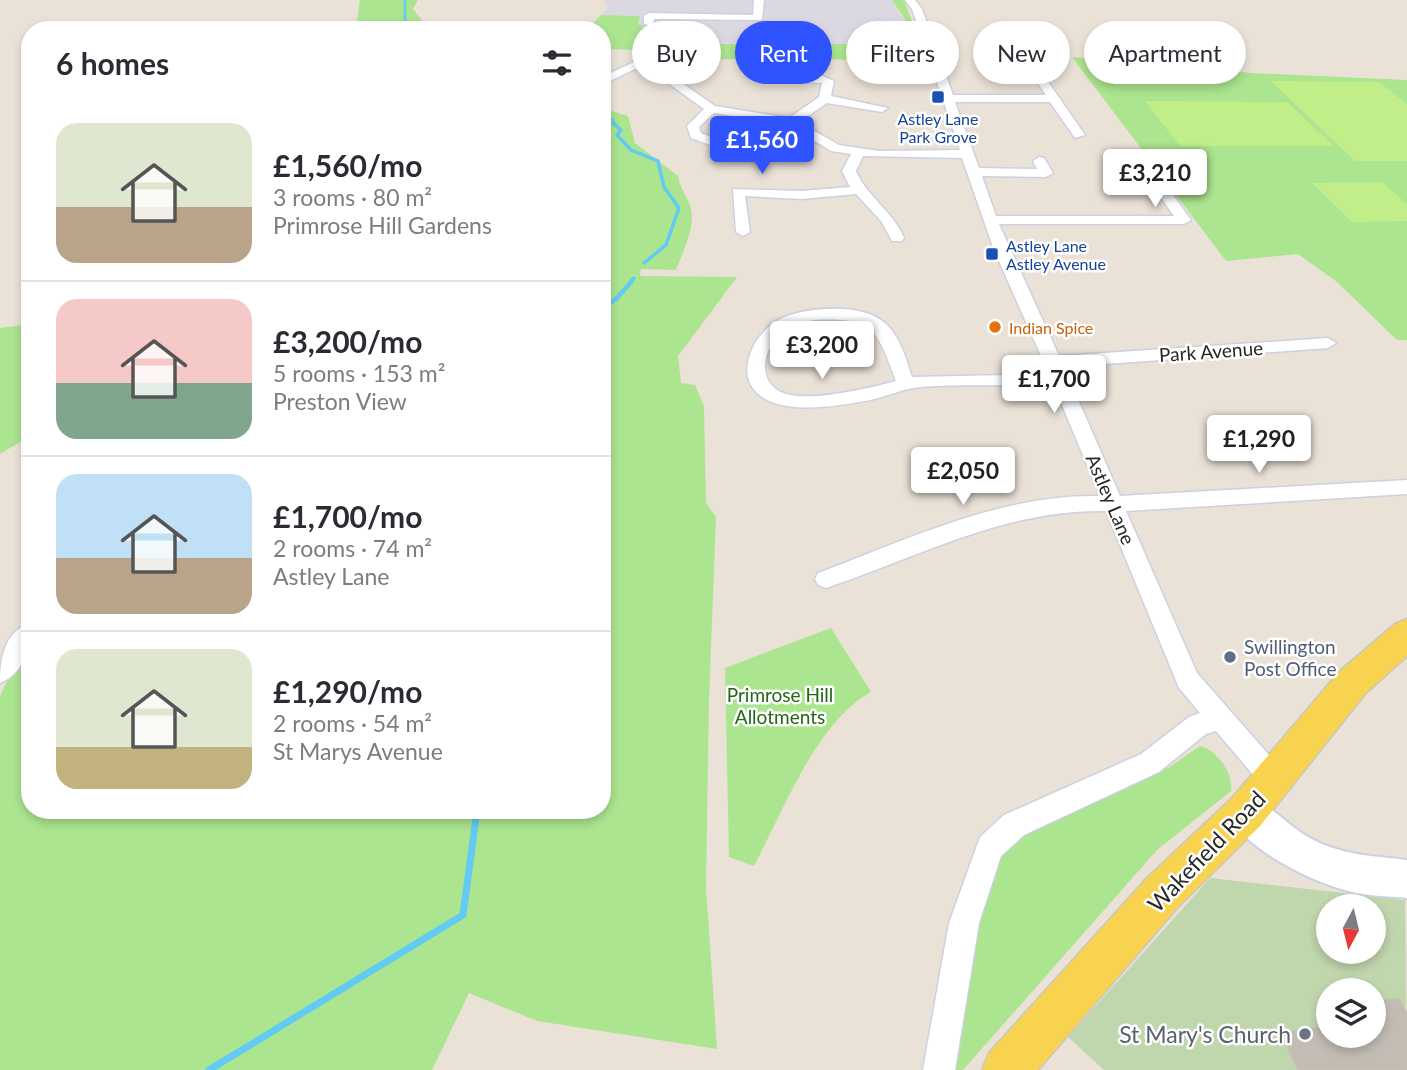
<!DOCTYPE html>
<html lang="en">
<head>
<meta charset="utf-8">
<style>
  body { margin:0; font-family:Lato,sans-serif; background:#f7f7f7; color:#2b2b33; height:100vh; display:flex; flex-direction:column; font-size:26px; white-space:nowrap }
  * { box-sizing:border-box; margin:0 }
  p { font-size:23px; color:#7c7c81 }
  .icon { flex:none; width:38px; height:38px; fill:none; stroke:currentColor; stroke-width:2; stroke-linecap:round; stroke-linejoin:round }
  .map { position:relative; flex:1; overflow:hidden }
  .details { position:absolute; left:21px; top:21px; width:590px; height:798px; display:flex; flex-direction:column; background:#fff; border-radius:28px; box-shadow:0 4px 10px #0003 }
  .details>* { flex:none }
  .guide { position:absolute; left:632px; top:21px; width:665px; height:63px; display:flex; gap:14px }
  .needle { width:46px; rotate:187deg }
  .controls { position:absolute; left:1316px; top:894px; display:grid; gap:14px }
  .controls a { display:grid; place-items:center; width:70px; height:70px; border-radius:50%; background:#fff; box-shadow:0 4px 10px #0003; font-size:35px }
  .price { position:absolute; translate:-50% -60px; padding:0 16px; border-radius:7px; background:#fff; color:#222; font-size:23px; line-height:46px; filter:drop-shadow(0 2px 4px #0008) }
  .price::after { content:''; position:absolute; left:50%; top:42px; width:21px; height:16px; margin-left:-10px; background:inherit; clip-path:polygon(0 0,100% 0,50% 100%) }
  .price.current { background:#2f53ff; color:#fff }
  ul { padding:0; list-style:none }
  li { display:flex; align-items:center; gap:21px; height:175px; padding:0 35px }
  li+li { border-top:2px solid #e1e1e2 }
  li span { display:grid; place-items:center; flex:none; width:196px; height:140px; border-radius:21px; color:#555 }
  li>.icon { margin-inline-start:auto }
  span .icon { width:84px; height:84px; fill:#fffc; stroke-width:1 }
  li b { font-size:30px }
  h2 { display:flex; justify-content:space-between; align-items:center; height:84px; padding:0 35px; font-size:30px }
  .pill { padding:0 24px; border-radius:32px; background:#fff; box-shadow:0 4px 10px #0003; font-size:24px; line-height:63px }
  .pill.current { background:#2f53ff; color:#fff }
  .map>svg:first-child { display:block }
  .industrial { fill:#dbd8e2 }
  .green { fill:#abe58f }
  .cemetery { fill:#c0d6ad; fill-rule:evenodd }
  .pitch { fill:#c2ee8a }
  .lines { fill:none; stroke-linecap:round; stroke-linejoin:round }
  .stream-far3 { stroke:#62cbf4; stroke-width:2.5 }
  .stream-far2 { stroke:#62cbf4; stroke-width:3.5 }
  .stream-far1 { stroke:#62cbf4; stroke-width:4.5 }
  .stream { stroke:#62cbf4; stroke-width:7 }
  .building { fill:#c2bcb4; stroke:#c6bfb1; stroke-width:2 }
  .street-casing { stroke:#ccd0e1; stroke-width:3 }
  .secondary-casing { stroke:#ccd0e1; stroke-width:4 }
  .primary-casing { stroke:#c7c7c7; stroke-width:3 }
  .street { fill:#fff; fill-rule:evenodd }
  .secondary { fill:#fff; fill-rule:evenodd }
  .primary { fill:#f8d34f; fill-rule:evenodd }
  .transit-dot { fill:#1a4fb4; stroke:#fff; stroke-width:2.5 }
  .food-dot { fill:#e8710a; stroke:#fff; stroke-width:2.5 }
  .service-dot { fill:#5c6f8a; stroke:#fff; stroke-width:2.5 }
  .worship-dot { fill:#6b7280; stroke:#fff; stroke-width:2.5 }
  .labels { text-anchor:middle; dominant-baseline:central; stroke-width:5; stroke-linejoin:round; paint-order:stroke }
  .far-transit-label { font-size:16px; fill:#164399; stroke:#fff }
  .far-food-label { font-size:16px; fill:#c56008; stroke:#fff; text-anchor:start }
  .street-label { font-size:19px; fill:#272727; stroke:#fff }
  .service-label { font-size:19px; fill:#4e5e75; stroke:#fff; text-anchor:start }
  .park-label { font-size:19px; fill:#246615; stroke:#fff }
  .near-street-label { font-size:23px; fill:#272727; stroke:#fff }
  .near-worship-label { font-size:23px; fill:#5b616d; stroke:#fff; text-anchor:end }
</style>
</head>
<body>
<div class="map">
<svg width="1407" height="1070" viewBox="0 0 1407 1070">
  <rect width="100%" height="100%" fill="#ebe2d7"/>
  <path class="industrial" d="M604,0H892L917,44H640L643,26L638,25L639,16L601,15L608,7Z"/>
  <path class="green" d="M360,0H418L413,9L424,23L442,30H356Z
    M892,0H904L928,64L790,57L705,60L666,52L613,49L602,55V30H587L601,15L640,16L638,25H643L641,44H916L908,24Z
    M1072,57L1252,73L1407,80V340H1397L1337,282L1298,254L1226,261Z
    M602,108L628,116L635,143L678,176C680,188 685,193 689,203C698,222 683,252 676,270L641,269L640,276L737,277L678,356L681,383L695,385L704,406L706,503L716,517L709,699L706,887L717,1049L537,1021L469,993L432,1070H0V696L8,679L30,654V810H602V267L605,255L602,245Z
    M30,324V436L0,454V328Z
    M831,628L871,692C817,721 782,813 754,866L729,857L725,668Z
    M1200,746C1217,750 1234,774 1231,791L1157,850L963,1070H953L986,881L1010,841L1164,765L1168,768Z"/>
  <path class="cemetery" d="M1210,878L1405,900L1407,1070H1104L1068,1037ZM1328,906H1374V952H1328ZM1328,990H1374V1036H1328Z"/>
  <path class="pitch" d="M1271,81L1379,82L1407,104V161H1355Z
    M1145,101L1287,102L1334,146H1180Z
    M1382,182L1407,204V221L1352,222L1312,183Z"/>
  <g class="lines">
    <path class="stream-far3" d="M405,0V20L411,27L420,30
      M602,116L613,120L614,125"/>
    <path class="stream-far2" d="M613,123L621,130L617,135L631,150L658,161L664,187L679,208L666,245L644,263
      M630,282L634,278"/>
    <path class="stream-far1" d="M602,308L616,299L632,281"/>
    <path class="stream" d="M209,1070L463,915L477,810"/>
  </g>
  <path class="building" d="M1399,999L1407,1014V1070L1298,1069L1281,1033L1328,1027V1036H1374V1002Z"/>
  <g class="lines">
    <g class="street-casing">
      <path id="street" d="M754,0H764L762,20L654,19L653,26L644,24V16L649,13L753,15Z
        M905,0H915L922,9L953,95H1046L1032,75L1042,73L1085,135L1075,138L1050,102H955L979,168L1037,169L1033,161L1039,157L1044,158L1053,173L1046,177L982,176L996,216H1174L1146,177L1153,173L1158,174L1191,220L1184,224H999L1059,356L1328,338L1336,343L1328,348L1064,367L1120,496L1407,480V494L1126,511L1197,673L1283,771L1287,780L1283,789L1274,793L1265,789L1216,731L1206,734L1159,772L1024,835L1001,856L979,923L955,1070H923L949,923L980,837L1004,815L1141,754L1189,717L1200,713L1179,688L1106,511C1005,509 919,557 826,588L818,585L815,579L818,573C909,539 1001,494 1100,496L1054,386C1010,386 966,384 921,387C904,388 887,397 870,400C838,406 770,419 751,385C744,373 748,357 754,345C763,330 774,320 790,315C816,307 866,303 887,325C901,339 906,359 912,377L1049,374L994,250L962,158L863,156L856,171C867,197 893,211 904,238L902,241H892L881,221L856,194L802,199L745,196L750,232L743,236L736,232L733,189L802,191L850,187L842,171L851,154L831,151L788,125L714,113L699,127L701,133L728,143H759L765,147C746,161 711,145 691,138L687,126L704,109L661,78L635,69L602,85V77L634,62L669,74L715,106L789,118L819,97L822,83L757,80L751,77L757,74H818L834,81L831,96L888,108L882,112L827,103L799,122L839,145L879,151L960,150L912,9ZM814,320C873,317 877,329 896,381C869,388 809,403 783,393C755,381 763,347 784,331C793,324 803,322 814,320Z
        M30,623C30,646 25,673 0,683C0,659 4,632 30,623Z"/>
    </g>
    <g class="secondary-casing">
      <path id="secondary" d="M1246,794C1271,804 1287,826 1310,838C1340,855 1374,856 1407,860V898C1388,896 1366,896 1348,891C1310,881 1243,849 1228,812L1233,799Z"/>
    </g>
    <g class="primary-casing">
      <path id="primary" d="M1407,619V656L1365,694L1260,826L1177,908L1038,1070H982L989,1053L1147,878L1232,798L1339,672L1395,624Z"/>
    </g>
    <use href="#street" class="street"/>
    <use href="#secondary" class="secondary"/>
    <use href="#primary" class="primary"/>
  </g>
  <g class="transit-dot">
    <rect x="931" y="90" width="14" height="14" rx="3.5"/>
    <rect x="985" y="247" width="14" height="14" rx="3.5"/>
  </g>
  <circle class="food-dot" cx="995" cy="327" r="7"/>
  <circle class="service-dot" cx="1230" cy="657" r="7"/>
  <circle class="worship-dot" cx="1305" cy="1034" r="7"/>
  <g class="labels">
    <g class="far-transit-label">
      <text x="938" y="118">Astley Lane<tspan x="938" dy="18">Park Grove</tspan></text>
      <text x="1006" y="245" text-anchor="start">Astley Lane<tspan x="1006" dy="18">Astley Avenue</tspan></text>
    </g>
    <g class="far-food-label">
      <text x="1009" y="327">Indian Spice</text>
    </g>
    <g class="street-label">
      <text transform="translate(1211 351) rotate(-4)">Park Avenue</text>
      <text transform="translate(1111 499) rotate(67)">Astley Lane</text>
    </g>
    <g class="service-label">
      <text x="1244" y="646">Swillington<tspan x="1244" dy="22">Post Office</tspan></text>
    </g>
    <g class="park-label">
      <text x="780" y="694">Primrose Hill<tspan x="780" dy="22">Allotments</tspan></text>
    </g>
    <g class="near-street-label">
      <text transform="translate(1206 851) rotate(-46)">Wakefield Road</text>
    </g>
    <g class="near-worship-label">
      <text x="1291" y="1034">St Mary's Church</text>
    </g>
  </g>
</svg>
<div class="controls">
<a><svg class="needle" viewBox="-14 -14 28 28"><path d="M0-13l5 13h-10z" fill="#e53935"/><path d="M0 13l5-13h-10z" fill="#7c7c81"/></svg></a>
<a><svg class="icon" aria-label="layers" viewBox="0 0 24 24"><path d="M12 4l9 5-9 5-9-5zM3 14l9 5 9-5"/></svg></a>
</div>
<b class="price current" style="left:762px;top:176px">£1,560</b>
<b class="price" style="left:1155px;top:209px">£3,210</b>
<b class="price" style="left:822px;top:381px">£3,200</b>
<b class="price" style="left:1054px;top:415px">£1,700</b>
<b class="price" style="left:1259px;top:475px">£1,290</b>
<b class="price" style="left:963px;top:507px">£2,050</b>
<div class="guide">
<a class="pill">Buy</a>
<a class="pill current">Rent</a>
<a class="pill">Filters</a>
<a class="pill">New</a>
<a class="pill">Apartment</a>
</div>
<section class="details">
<h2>6 homes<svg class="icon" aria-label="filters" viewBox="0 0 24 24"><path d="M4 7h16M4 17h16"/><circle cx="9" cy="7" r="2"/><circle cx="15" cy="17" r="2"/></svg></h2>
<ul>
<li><span style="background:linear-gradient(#dfe7d0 60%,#b9a48a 0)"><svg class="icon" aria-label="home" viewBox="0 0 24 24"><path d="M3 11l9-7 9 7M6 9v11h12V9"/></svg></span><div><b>£1,560/mo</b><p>3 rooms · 80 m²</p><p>Primrose Hill Gardens</p></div></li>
<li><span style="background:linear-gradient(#f6c9c9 60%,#7fa58c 0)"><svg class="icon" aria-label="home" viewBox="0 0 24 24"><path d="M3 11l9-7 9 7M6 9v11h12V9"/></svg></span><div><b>£3,200/mo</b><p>5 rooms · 153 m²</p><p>Preston View</p></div></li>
<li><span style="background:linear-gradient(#bfe0f5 60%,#b9a48a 0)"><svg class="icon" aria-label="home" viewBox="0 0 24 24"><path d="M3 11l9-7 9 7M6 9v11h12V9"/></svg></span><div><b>£1,700/mo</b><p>2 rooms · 74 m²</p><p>Astley Lane</p></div></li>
<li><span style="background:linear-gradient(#dfe7d0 70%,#c2b280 0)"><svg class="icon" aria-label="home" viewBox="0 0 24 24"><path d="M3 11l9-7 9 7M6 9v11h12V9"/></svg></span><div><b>£1,290/mo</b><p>2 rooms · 54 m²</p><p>St Marys Avenue</p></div></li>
</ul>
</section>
</div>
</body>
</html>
